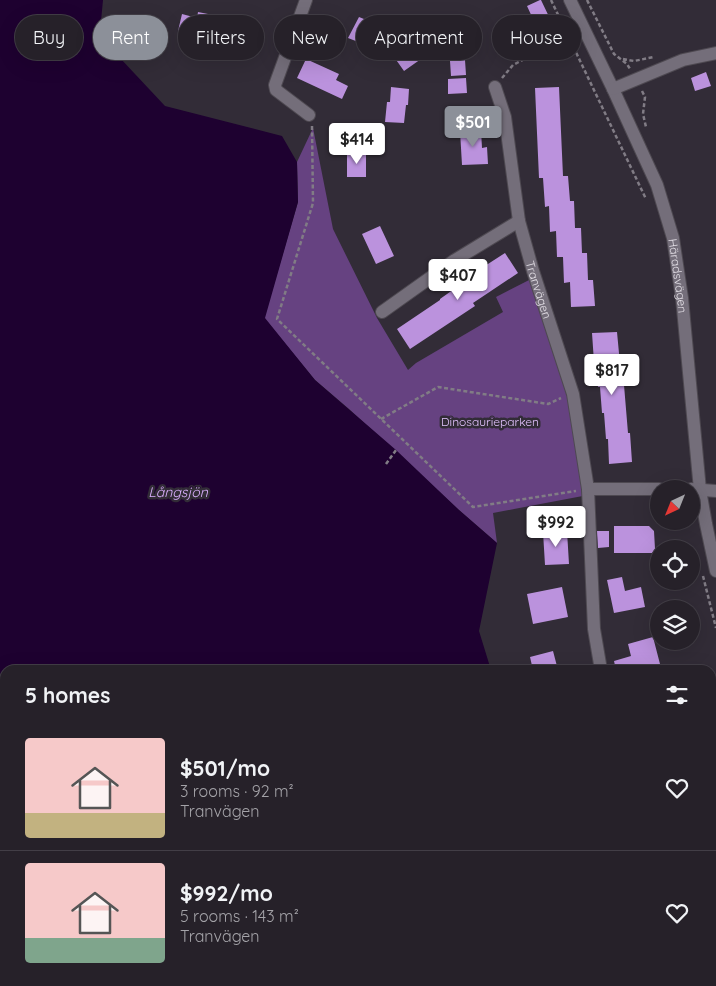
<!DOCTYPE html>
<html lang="en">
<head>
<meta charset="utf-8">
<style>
  body { margin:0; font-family:Quicksand,sans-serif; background:#2e2931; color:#f1f3f6; height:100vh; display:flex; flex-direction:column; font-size:19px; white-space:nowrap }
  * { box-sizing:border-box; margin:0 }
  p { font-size:16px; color:#a4a3a8 }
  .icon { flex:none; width:28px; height:28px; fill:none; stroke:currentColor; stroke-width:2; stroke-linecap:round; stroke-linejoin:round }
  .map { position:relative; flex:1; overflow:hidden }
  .side { position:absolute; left:0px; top:665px; width:716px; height:321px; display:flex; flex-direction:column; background:#262129; border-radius:15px 15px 0 0; box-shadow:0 5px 20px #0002,0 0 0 1px #423e46 }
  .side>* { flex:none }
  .top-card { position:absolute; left:15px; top:15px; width:686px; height:45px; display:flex; gap:10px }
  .needle { width:32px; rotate:223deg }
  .buttons { position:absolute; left:650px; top:480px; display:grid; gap:10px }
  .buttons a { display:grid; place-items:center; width:50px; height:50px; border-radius:50%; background:#262129; box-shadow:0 5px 20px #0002,0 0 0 1px #423e46; font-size:25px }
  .price { position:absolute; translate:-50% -42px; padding:0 11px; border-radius:5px; background:#fff; color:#222; font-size:16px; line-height:32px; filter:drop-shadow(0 1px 2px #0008) }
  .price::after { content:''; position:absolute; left:50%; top:30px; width:15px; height:11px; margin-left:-8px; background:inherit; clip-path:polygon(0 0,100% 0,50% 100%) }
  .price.selected { background:#8c9099; color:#fff }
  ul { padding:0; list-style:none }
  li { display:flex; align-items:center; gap:15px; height:125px; padding:0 25px }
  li+li { border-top:1px solid #423e46 }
  li span { display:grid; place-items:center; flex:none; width:140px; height:100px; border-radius:5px; color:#555 }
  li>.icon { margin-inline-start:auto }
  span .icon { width:60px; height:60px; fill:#fffc; stroke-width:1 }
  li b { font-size:21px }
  h2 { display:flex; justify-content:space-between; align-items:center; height:60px; padding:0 25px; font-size:21px }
  .pill { padding:0 18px; border-radius:22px; background:#262129; box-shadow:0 5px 20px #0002,0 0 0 1px #423e46; font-size:18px; line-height:45px }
  .pill.selected { background:#8c9099; color:#fff }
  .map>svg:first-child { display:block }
  .green { fill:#664281 }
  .water { fill:#1e0130 }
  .building { fill:#bb92dd }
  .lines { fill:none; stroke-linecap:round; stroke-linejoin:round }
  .minor-casing { stroke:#4e4951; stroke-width:14 }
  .path { stroke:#817c85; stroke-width:2.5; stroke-dasharray:4 2.5; stroke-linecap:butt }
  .minor { stroke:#746e7a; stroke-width:12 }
  .labels { text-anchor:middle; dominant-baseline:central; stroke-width:5; stroke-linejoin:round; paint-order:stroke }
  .street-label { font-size:12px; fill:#e1dde4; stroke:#322c37 }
  .park-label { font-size:12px; fill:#e1c1fc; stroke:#322c37 }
  .water-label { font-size:14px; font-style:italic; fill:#daaffd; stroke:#322c37 }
</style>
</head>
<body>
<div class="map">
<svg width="716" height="986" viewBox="0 0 716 986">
  <rect width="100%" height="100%" fill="#322c37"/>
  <path class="green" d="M313,128L333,229L377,318L408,370L416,363L503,312L496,297L535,277L573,394L588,495L493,513L497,543L459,510L349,409L315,380L264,318L298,202L297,162Z"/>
  <path class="water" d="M0,0H103L101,21L120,58L165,106L282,136L297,162L298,202L265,318L315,380L396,450L459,510L497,543L479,631L491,670H5V964L0,958Z
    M47,981H532L533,986H55L53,983Z"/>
  <path class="building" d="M540,0H541L553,25L539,32L527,6Z
    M198,12L208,14L202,45L191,42L193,34L178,31L182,14L197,18Z
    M359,17L369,21L364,31L371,35L366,45L348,38Z
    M462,21L465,57L443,59L441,22Z
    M404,35L421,59L404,71L387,47Z
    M306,59L339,74L336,80L348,86L342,99L297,78Z
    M465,60L466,75L451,76L450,61Z
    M706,72L711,86L695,91L691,78Z
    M466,78L467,93L448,94V79Z
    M391,87L409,89L408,105H406L404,123L385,122L387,102H390Z
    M559,87L563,176H568L570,201H574L575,228H581L582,253H587L588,280H593L595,306L571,307L570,282L564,283L563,257H557L556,231L550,232L549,206L545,207L543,178H539L535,88Z
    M481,130L482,148L487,147L488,164L462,165L460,131Z
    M347,153H366V177H347Z
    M380,226L394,256L376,264L362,234Z
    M505,253L518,273L473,303L475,306L410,349L397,329L440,300V299L461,284L460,282Z
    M617,332L622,385H624L628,433H630L632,462L609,464L608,439H606L604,413H602L600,387H598L596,362H594L592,333Z
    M614,526H649L654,531L655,549L652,553H614Z
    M567,531L569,564L545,565L543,532Z
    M597,531H609V547L598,548Z
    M622,577L625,591L641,587L645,607L614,613L607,580Z
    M562,587L568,617L533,624L527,594Z
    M653,637L660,664L637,670H616L614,661L631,656L628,644Z
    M553,651L558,670H533L530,657Z
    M716,794V832L711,833V796Z
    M24,981H36L43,984L42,986H22Z
    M611,981H629V986H612Z
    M659,981H679L681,986H661Z"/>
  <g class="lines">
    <g class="minor-casing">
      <g id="minor">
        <path d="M306,0L275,85L276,90L309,115"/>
        <path id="s1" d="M570,0L613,89L657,185L673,238L682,298L700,490L706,524L716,571"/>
        <path id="s2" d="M495,87L505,117L519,221L533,271L573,394L588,489L594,629L601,670"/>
        <path d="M613,89L683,60L716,53"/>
        <path d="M382,312L455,260L519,221"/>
        <path d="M588,489H659"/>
        <path d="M691,489L716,491"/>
        <path d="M652,981V986"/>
      </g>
    </g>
    <path class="path" d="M551,0L646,199
      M587,0L614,54L627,64L630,69
      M623,59L634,61L654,57
      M502,78L513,65L568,36
      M642,91L645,97L643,114L646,127
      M312,126L313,203L277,319L473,507L576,491
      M381,419L438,387L548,404L561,398
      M386,464L396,450
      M703,576L716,628"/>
    <use href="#minor" class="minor"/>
  </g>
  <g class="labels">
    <g class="street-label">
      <text stroke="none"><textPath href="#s1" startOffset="298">Häradsvägen</textPath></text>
      <text stroke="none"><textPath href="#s2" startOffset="208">Tranvägen</textPath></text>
    </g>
    <g class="park-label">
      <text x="490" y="421">Dinosaurieparken</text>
    </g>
    <g class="water-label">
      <text x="178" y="492">Långsjön</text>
    </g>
  </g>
</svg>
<div class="buttons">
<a><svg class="needle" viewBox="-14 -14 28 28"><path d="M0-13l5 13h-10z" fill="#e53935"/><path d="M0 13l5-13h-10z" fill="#a4a3a8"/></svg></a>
<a><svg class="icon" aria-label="locate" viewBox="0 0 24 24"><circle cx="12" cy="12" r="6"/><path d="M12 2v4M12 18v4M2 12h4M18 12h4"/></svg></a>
<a><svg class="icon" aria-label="layers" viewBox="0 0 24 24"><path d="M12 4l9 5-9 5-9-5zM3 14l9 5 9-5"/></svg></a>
</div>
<b class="price selected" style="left:473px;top:148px">$501</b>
<b class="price" style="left:357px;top:165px">$414</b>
<b class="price" style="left:458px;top:301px">$407</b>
<b class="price" style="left:612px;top:396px">$817</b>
<b class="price" style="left:556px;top:548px">$992</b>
<div class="top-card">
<a class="pill">Buy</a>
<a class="pill selected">Rent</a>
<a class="pill">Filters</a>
<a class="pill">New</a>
<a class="pill">Apartment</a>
<a class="pill">House</a>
</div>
<section class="side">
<h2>5 homes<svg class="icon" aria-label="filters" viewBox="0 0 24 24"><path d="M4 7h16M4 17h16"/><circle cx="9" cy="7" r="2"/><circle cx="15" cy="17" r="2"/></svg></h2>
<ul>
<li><span style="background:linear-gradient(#f6c9c9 75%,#c2b280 0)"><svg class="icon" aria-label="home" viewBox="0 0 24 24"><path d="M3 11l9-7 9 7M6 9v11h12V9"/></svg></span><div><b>$501/mo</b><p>3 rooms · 92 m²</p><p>Tranvägen</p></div><svg class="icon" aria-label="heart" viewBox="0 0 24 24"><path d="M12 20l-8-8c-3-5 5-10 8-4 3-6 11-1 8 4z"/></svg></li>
<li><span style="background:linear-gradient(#f6c9c9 75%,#7fa58c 0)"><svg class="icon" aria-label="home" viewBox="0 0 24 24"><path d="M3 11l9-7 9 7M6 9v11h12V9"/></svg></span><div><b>$992/mo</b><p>5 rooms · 143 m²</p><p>Tranvägen</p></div><svg class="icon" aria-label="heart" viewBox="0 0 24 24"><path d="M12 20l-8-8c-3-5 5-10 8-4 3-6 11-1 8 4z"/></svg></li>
</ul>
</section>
</div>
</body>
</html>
